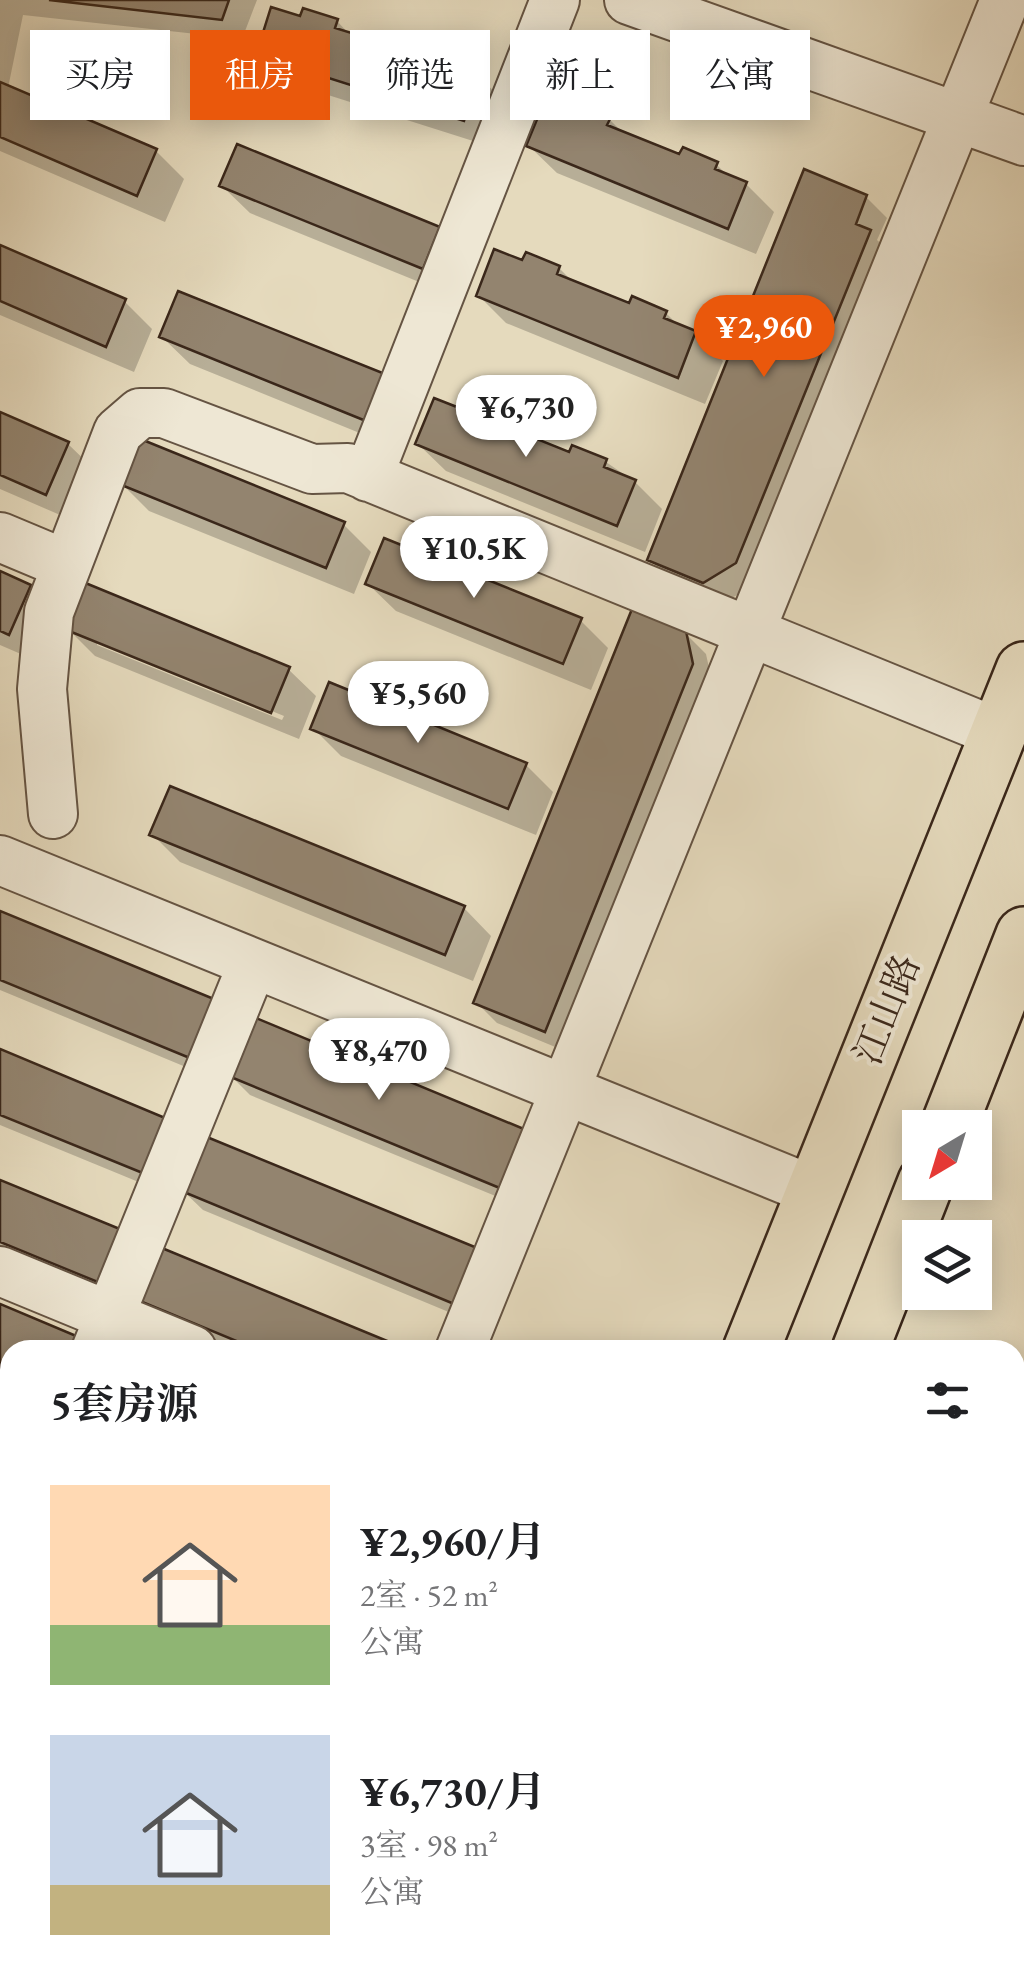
<!DOCTYPE html>
<html lang="zh">
<head>
<meta charset="utf-8">
<style>
  body { margin:0; font-family:"EB Garamond","Noto Serif SC",serif; background:#f2f2f2; color:#202124; height:100vh; display:flex; flex-direction:column; font-size:38px; white-space:nowrap }
  * { box-sizing:border-box; margin:0 }
  p { font-size:32px; color:#757577 }
  .icon { flex:none; width:55px; height:55px; fill:none; stroke:currentColor; stroke-width:2; stroke-linecap:round; stroke-linejoin:round }
  .map { position:relative; flex:1; overflow:hidden }
  .details { position:absolute; left:0px; top:1340px; width:1025px; height:642px; display:flex; flex-direction:column; background:#fff; border-radius:30px 30px 0 0; box-shadow:0 5px 25px #0003 }
  .details>* { flex:none }
  .hud { position:absolute; left:30px; top:30px; width:965px; height:90px; display:flex; gap:20px }
  .needle { width:65px; rotate:218deg }
  .controls { position:absolute; left:902px; top:1110px; display:grid; gap:20px }
  .controls a { display:grid; place-items:center; width:90px; height:90px; border-radius:0px; background:#fff; box-shadow:0 5px 25px #0003; font-size:50px }
  .price { position:absolute; translate:-50% -85px; padding:0 22px; border-radius:35px; background:#fff; color:#222; font-size:32px; line-height:65px; filter:drop-shadow(0 2px 5px #0008) }
  .price::after { content:''; position:absolute; left:50%; top:60px; width:30px; height:22px; margin-left:-15px; background:inherit; clip-path:polygon(0 0,100% 0,50% 100%) }
  .price.active { background:#ea580c; color:#fff }
  ul { padding:0; list-style:none }
  li { display:flex; align-items:center; gap:30px; height:250px; padding:0 50px }
  li span { display:grid; place-items:center; flex:none; width:280px; height:200px; border-radius:0px; color:#555 }
  li>.icon { margin-inline-start:auto }
  span .icon { width:120px; height:120px; fill:#fffc; stroke-width:1 }
  li b { font-size:42px }
  h2 { display:flex; justify-content:space-between; align-items:center; height:120px; padding:0 50px; font-size:42px }
  .tag { padding:0 35px; border-radius:0px; background:#fff; box-shadow:0 5px 25px #0003; font-size:35px; line-height:90px }
  .tag.active { background:#ea580c; color:#fff }
  .map>svg:first-child { display:block }
  .shadow { fill:#0003; fill-rule:evenodd }
  .building { fill:#93846f; stroke:#3a271a; stroke-width:2.5 }
  .lines { fill:none; stroke-linecap:round; stroke-linejoin:round }
  .minor-casing { stroke:#655443; stroke-width:52 }
  .major-casing { stroke:#3a271a; stroke-width:60 }
  .minor { stroke:#eee7d4; stroke-width:48 }
  .major { stroke:#e5dabd; stroke-width:55 }
  .labels { text-anchor:middle; dominant-baseline:central; stroke-width:8; stroke-linejoin:round; paint-order:stroke }
  .street-label { font-size:38px; fill:#3a271a; stroke:#eee7d4 }
</style>
</head>
<body>
<div class="map">
<svg width="1024" height="1981" viewBox="0 0 1024 1981">
  <rect width="100%" height="100%" fill="#e5dabd"/>
  <filter id="stains"><feTurbulence type="fractalNoise" baseFrequency=".002" numOctaves="4"/><feColorMatrix values="0 0 0 0 .2 0 0 0 0 .09 0 0 0 0 .02 0 0 0 .5 -.17"/></filter>
  <radialGradient id="worn" r=".72"><stop offset=".6" stop-color="#630" stop-opacity="0"/><stop offset="1" stop-color="#630" stop-opacity=".3"/></radialGradient>
  <path class="shadow" d="M0,0H257L242,39L23,15L8,88L156,151L184,179L165,222L0,151Z
    M302,20L337,21L350,35L412,54L447,57L459,69L478,75L505,103L492,147L287,82L259,54Z
    M574,114L609,119L626,136L681,158L716,164L730,178L746,184L774,212L756,254L557,173L529,146Z
    M222,186L439,229L466,256L451,295L250,213Z
    M866,197L887,218L877,240L890,252L756,584L725,602L670,580L649,559Z
    M0,248L124,301L152,329L134,372L0,315Z
    M559,268L575,284L630,307L666,313L681,328L695,333L723,361L705,404L506,323L478,295Z
    M162,337L383,377L394,447L190,364Z
    M464,412L499,417L515,433L570,455L606,462L635,482L662,509L645,552L446,471L418,444Z
    M0,414L68,444L96,471L74,521L0,489Z
    M122,484L343,524L371,552L354,594L149,511Z
    M0,574L29,587L57,614L37,661L0,645Z
    M368,584L580,620L608,648L591,690L396,611Z
    M67,628L288,669L316,696L299,739L95,656ZM97,639L284,716L282,720L97,645Z
    M685,633L706,654L713,686L565,1051L497,1023L476,1002Z
    M313,728L526,765L553,792L536,835L341,756Z
    M152,834L464,908L491,936L473,981L180,862Z
    M0,914L529,1134L527,1209L250,1095L227,1072L222,1082L0,990Z
    M0,1052L481,1252L480,1325L203,1210L179,1187L175,1197L0,1125Z
    M0,1182L402,1350H233L158,1319L135,1296L131,1306L0,1252Z
    M0,1307L10,1350V1386L0,1382Z
    M0,1440L10,1444V1520L0,1516Z
    M0,1580L10,1590V1647L0,1637Z
    M0,1704L10,1708V1783L0,1779Z
    M0,1842L10,1846V1916L0,1912Z
    M146,1972H215L212,1981H167Z"/>
  <path class="building" d="M49,0H229L222,20Z
    M271,7L300,16L303,8L338,19L335,28L410,51L412,44L448,55L446,63L479,73L464,121L256,55Z
    M0,82L157,149L137,196L0,137Z
    M545,100L573,111L576,103L611,117L607,125L679,154L683,147L718,162L715,169L747,182L728,229L526,146Z
    M237,144L440,227L423,269L219,186Z
    M804,169L867,195L856,224L871,230L736,563L703,583L647,560Z
    M0,245L126,299L106,347L0,301Z
    M494,249L522,260L526,252L560,266L557,274L629,303L632,296L667,311L664,318L696,331L678,378L476,296Z
    M178,291L385,374L366,421L159,337Z
    M434,398L462,409L465,400L500,415L497,423L569,452L572,445L607,459L604,467L636,480L617,526L415,444Z
    M0,412L69,442L46,495L0,475Z
    M138,438L345,522L326,568L119,484Z
    M384,538L582,618L563,664L365,584Z
    M0,571L31,585L9,635L0,631Z
    M83,582L290,667L271,713L64,629Z
    M632,609L686,631L693,664L545,1032L473,1003Z
    M329,682L527,763L508,809L310,729Z
    M170,786L465,906L445,955L149,835Z
    M0,911L226,1004L202,1063L0,980Z
    M251,1016L531,1132L507,1191L226,1075Z
    M0,1049L177,1123L155,1178L0,1115Z
    M202,1135L482,1250L459,1306L179,1190Z
    M0,1180L132,1234L110,1287L0,1242Z
    M157,1246L409,1350H258L135,1299Z
    M0,1304L88,1341L84,1350H10V1376L0,1372Z
    M0,1437L10,1442V1510L0,1506Z
    M10,1604V1643L0,1639Z
    M0,1701L10,1705V1773L0,1769Z
    M0,1839L10,1843V1906L0,1902Z
    M0,1971L24,1981H0Z"/>
  <g class="lines">
    <g class="minor-casing">
      <path id="minor" d="M629,0L1024,141
        M368,477L555,0
        M0,537L67,565
        M53,814L42,689L49,612L118,432L140,413H164L312,469L348,468L998,733
        M0,860L814,1191
        M0,1271L192,1350
        M96,1350L253,963
        M460,1350L1005,0
        M0,1587L10,1562
        M206,1981L209,1972"/>
    </g>
    <g class="major-casing">
      <path id="major" d="M948,1128L1024,935
        M751,1350L1024,670
        M860,1350L926,1182
        M501,1981L504,1972
        M610,1981L613,1972"/>
    </g>
    <use href="#minor" class="minor"/>
    <use href="#major" class="major"/>
  </g>
  <g class="labels">
    <g class="street-label">
      <text transform="translate(886 1009) rotate(-68)">江山路</text>
    </g>
  </g>
  <rect width="100%" height="100%" filter="url(#stains)"/>
  <rect width="100%" height="100%" fill="url(#worn)"/>
</svg>
<div class="controls">
<a><svg class="needle" viewBox="-14 -14 28 28"><path d="M0-13l5 13h-10z" fill="#e53935"/><path d="M0 13l5-13h-10z" fill="#757577"/></svg></a>
<a><svg class="icon" aria-label="layers" viewBox="0 0 24 24"><path d="M12 4l9 5-9 5-9-5zM3 14l9 5 9-5"/></svg></a>
</div>
<b class="price active" style="left:764px;top:380px">¥2,960</b>
<b class="price" style="left:526px;top:460px">¥6,730</b>
<b class="price" style="left:474px;top:601px">¥10.5K</b>
<b class="price" style="left:418px;top:746px">¥5,560</b>
<b class="price" style="left:379px;top:1103px">¥8,470</b>
<div class="hud">
<a class="tag">买房</a>
<a class="tag active">租房</a>
<a class="tag">筛选</a>
<a class="tag">新上</a>
<a class="tag">公寓</a>
</div>
<section class="details">
<h2>5套房源<svg class="icon" aria-label="filters" viewBox="0 0 24 24"><path d="M4 7h16M4 17h16"/><circle cx="9" cy="7" r="2"/><circle cx="15" cy="17" r="2"/></svg></h2>
<ul>
<li><span style="background:linear-gradient(#ffd9b3 70%,#8fb573 0)"><svg class="icon" aria-label="home" viewBox="0 0 24 24"><path d="M3 11l9-7 9 7M6 9v11h12V9"/></svg></span><div><b>¥2,960/月</b><p>2室 · 52 m²</p><p>公寓</p></div></li>
<li><span style="background:linear-gradient(#c9d6e8 75%,#c2b280 0)"><svg class="icon" aria-label="home" viewBox="0 0 24 24"><path d="M3 11l9-7 9 7M6 9v11h12V9"/></svg></span><div><b>¥6,730/月</b><p>3室 · 98 m²</p><p>公寓</p></div></li>
</ul>
</section>
</div>
</body>
</html>
